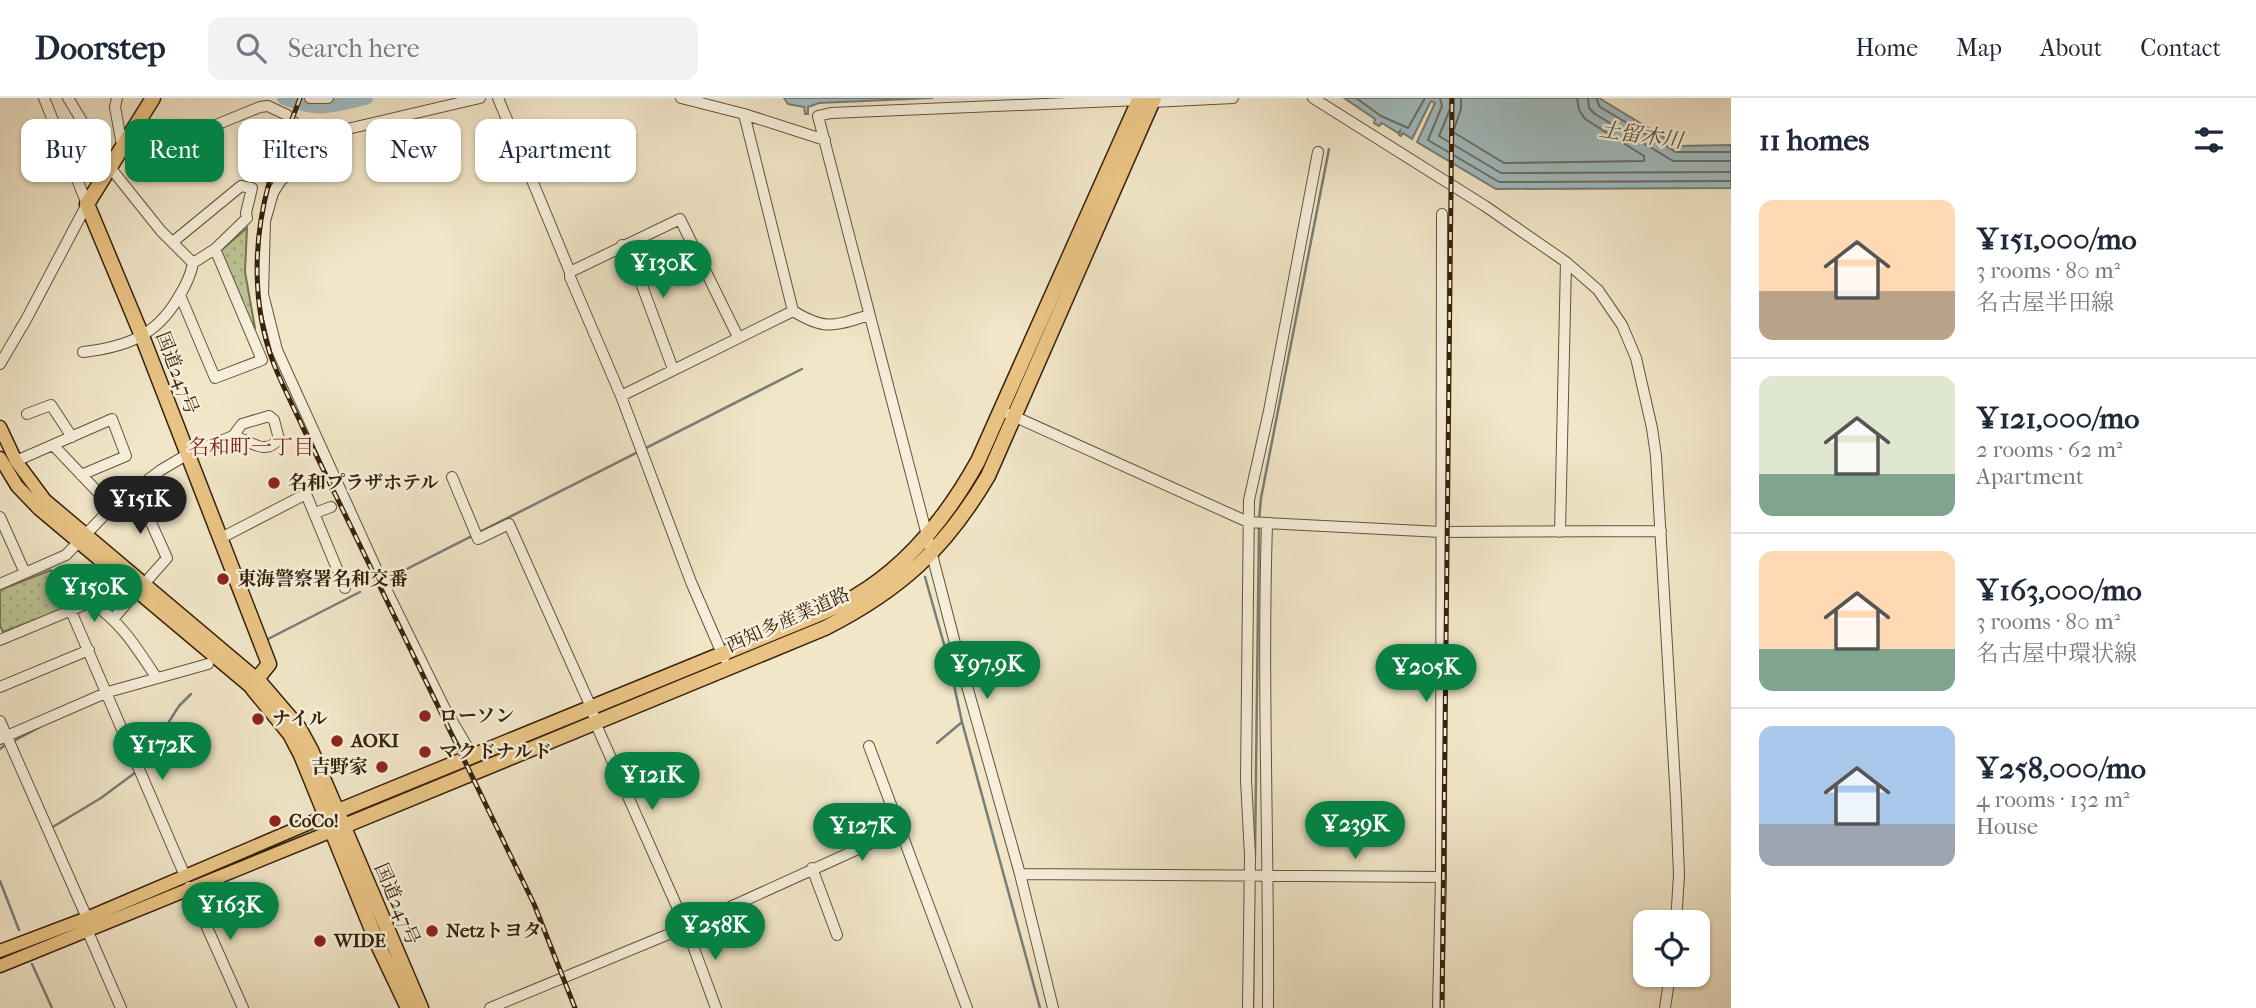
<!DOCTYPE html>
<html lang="en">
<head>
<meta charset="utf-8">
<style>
  body { margin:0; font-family:"IM FELL French Canon","Noto Serif JP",serif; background:#f2f2f3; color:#1f2937; height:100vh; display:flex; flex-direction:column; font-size:26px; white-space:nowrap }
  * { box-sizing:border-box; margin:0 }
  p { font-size:23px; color:#747a83 }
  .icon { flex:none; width:38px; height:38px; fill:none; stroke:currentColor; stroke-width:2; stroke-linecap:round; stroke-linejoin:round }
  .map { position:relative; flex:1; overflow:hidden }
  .panel { display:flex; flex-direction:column; background:#fff; width:525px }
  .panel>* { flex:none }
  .hud { position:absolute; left:21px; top:21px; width:665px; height:63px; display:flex; gap:14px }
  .tools { position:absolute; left:1633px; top:812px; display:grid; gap:14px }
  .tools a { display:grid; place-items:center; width:77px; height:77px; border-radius:14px; background:#fff; box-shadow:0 2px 5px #0004; font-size:35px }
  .price { position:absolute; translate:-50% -60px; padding:0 16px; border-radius:24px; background:#0b8043; color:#fff; font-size:23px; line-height:46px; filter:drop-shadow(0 2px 4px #0008) }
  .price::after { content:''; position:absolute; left:50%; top:42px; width:21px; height:16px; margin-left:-10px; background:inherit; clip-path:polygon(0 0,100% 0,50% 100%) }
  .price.on { background:#222; color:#fff }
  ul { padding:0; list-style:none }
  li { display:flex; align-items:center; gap:21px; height:175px; padding:0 28px }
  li+li { border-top:2px solid #e0e1e3 }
  li span { display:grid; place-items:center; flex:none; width:196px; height:140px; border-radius:14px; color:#555 }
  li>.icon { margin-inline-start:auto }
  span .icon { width:84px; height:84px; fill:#fffc; stroke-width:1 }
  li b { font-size:30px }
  h2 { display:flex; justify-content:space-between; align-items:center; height:84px; padding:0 28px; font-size:30px }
  .pill { padding:0 24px; border-radius:14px; background:#fff; box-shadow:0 2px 5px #0004; font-size:24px; line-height:63px }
  .pill.on { background:#0b8043; color:#fff }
  header { display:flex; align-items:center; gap:42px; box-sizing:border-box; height:98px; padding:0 35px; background:#fff; border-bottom:2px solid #e0e1e3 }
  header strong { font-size:33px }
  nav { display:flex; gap:38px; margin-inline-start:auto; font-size:24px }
  .search { width:490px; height:63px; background:#f2f2f3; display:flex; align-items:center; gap:18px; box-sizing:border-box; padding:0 24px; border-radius:14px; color:#747a83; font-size:26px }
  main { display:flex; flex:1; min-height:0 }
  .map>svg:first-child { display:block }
  .grass { fill:url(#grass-dots); stroke:#7a7350; stroke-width:2 }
  .water { fill:#a1bcc1; stroke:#777e78; stroke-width:2 }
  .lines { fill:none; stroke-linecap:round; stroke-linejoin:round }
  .shore { stroke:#6c6f66; stroke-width:2 }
  .stream { stroke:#777e78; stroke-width:2.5 }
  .river { stroke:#a1bcc1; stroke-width:14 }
  .minor-casing { stroke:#66533a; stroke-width:12 }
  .major-casing { stroke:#38220b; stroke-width:15 }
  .highway-casing { stroke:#38220b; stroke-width:17 }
  .minor { stroke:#f6efdb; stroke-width:10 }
  .major { stroke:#e8c384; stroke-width:12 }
  .highway { stroke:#e8c384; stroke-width:14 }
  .rail-casing { stroke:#38220b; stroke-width:5 }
  .rail { stroke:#f6efdb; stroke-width:2.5; stroke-dasharray:8; stroke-linecap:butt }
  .poi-dot { fill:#8f2418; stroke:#f6efdb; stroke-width:2.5 }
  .labels { text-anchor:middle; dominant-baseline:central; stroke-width:5; stroke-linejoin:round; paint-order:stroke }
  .street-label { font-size:19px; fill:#38220b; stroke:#f6efdb }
  .poi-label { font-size:19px; font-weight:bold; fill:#38220b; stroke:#f6efdb; text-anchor:start }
  .water-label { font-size:21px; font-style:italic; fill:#585042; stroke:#f6efdb }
  .neighbourhood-label { font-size:21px; fill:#7a1f14; stroke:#f6efdb }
</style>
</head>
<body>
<header>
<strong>Doorstep</strong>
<div class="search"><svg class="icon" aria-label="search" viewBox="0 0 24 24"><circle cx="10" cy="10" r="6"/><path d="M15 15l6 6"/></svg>Search here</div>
<nav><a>Home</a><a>Map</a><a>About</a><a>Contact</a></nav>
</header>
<main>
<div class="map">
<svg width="1731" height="910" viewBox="0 0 1731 910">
  <defs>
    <pattern id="grass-dots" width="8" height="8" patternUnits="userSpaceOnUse" patternTransform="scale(1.75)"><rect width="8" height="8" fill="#bbc495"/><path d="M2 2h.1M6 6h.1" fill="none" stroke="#a2a87f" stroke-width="1.8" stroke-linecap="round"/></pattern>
  </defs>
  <rect width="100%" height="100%" fill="#f1e6c8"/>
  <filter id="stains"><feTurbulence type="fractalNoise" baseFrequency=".00286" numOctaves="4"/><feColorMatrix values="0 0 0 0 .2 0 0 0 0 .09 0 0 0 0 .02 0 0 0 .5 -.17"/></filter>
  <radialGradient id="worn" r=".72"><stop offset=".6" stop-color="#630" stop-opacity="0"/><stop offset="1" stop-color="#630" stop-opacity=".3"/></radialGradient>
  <path class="grass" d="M247,130L245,174L255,230L252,231L219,154Z
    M51,472L67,510L3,534L0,528V492Z"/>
  <path class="water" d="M784,0H933L819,5L808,9V16H805L804,9L788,6Z
    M1344,0H1599L1678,48L1731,47V90L1496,91L1417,44L1435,5L1431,3L1412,41L1403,35L1401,38L1399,37L1400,33L1398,35L1382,25L1379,28L1374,25L1375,21Z"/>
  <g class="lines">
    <path class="shore" d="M1356,0L1381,18L1408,30L1425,0
      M1440,0L1442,8L1428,42L1499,84L1731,83
      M1450,0V11L1439,38L1501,75L1731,74
      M1461,0V11L1453,34L1504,65L1644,63V58L1585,21L1579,12L1577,0
      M1588,0L1589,10L1595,16L1673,63H1731
      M1596,0L1600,9L1676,54H1731"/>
    <path class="stream" d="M1259,422L1261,400L1329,51
      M925,479L949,564L962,624L937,645
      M387,481L802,271
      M268,541L360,494
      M962,624L1040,910
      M12,644L40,629
      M0,651L5,647
      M140,669L179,608L191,596
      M51,730L101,700L136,674
      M1255,758L1259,429
      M0,783L19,832
      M32,866L52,910
      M1253,910L1254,789"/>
    <path class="river" d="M284,0C320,14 330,8 366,0"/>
    <g class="minor-casing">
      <path id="minor" d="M68,0L109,68L161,133L193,165
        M117,0L115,9L122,47
        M310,0H328
        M498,0L570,174V179L621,298L691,484L724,560
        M681,0L744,16L825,42
        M1313,0L1485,108L1566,164L1598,192L1622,227L1636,260L1652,330L1656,358L1676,703L1679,777L1676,824
        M1152,4L1233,0
        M744,16L793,213C826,233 833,228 869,217
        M294,24L309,40L318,65L294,74L281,82L273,95L265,123L263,196L277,252L380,479L444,609L472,657
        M309,40L480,0
        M126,41L144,53L149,54L260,9L268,8L287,17
        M622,147L641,185L673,271
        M570,174L680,121L738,239
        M180,197L215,280L262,262L215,151
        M83,254C126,249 156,238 178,200C185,189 191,177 193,165L215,151L247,120L246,115L252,90L241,88L174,143
        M0,266L27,220L87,106L44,0
        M621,298L793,213
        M27,316L51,307L72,339
        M1009,316L1248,424L1441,434L1661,433
        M53,347L112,409
        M16,363L112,321L126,358L81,377
        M452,379L478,441L509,426L591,609L598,631L686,829L716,910
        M135,389L167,460L144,486
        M315,415L331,409
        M0,419L25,475
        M1267,425C1262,587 1269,748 1268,910
        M1560,434L1566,164
        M221,440L306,396L345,490
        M0,486L66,457L113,408L161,372L188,356L233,338L242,326L269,318L274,322L279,341C264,359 251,342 233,338
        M71,513L185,778
        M114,520L137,493
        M0,542L91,504C122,525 136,549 156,579
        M0,589L89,552
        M0,623L87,820
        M0,641L108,594L208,566
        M869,648L967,910
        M812,770L837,837
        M1020,776L1441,779
        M189,789L243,910
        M88,834L121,910
        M490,910L686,829L900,732
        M1053,910L1020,776L956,549L818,18L831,15L1139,2
        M1248,910L1250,758L1246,682L1249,402L1269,313L1318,54
        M1438,910L1441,779L1442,116
        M1665,910L1670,877"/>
    </g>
    <g class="major-casing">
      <path id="major" d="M0,329L16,363L45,402L257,581
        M0,360L17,388L39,411L253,591
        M0,853L87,820L326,718
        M0,868L332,733"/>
    </g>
    <g class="highway-casing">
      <path id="highway" d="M153,0L87,106L142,238L269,566L257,581L299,630L311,652L421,910
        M253,591L290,636L301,657L379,849L408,910
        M326,718L817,517C830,511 844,506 856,498C910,466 948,417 978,363L1140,0
        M332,733L825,530C900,492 945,451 988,378L1154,0"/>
    </g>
    <use href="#minor" class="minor"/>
    <use href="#major" class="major"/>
    <use href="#highway" class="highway"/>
    <g class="rail-casing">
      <path id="rail" d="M300,0C290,28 277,56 269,85C253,143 252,207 273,264C282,287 294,310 304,332L534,806L575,910
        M1442,910L1452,0"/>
    </g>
    <use href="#rail" class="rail"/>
  </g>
  <g class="poi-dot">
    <circle cx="274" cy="385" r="7"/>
    <circle cx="223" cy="481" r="7"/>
    <circle cx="425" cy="618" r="7"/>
    <circle cx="258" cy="621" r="7"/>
    <circle cx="337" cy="643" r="7"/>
    <circle cx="425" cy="654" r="7"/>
    <circle cx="382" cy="669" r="7"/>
    <circle cx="275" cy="723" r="7"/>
    <circle cx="432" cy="833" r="7"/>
    <circle cx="320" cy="843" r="7"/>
  </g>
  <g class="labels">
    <g class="street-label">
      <text transform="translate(177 275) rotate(69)">国道247号</text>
      <text transform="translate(788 522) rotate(-24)">西知多産業道路</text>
      <text transform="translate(397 806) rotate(67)">国道247号</text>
    </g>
    <g class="poi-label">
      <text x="288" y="385">名和プラザホテル</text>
      <text x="237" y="481">東海警察署名和交番</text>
      <text x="439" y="618">ローソン</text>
      <text x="272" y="621">ナイル</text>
      <text x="351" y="643">AOKI</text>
      <text x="439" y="654">マクドナルド</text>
      <text x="368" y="669" text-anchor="end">吉野家</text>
      <text x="289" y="723">CoCo!</text>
      <text x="446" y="833">Netzトヨタ</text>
      <text x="334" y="843">WIDE</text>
    </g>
    <g class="water-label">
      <text transform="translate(1641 37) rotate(8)">土留木川</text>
    </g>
    <g class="neighbourhood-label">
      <text x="251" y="349">名和町一丁目</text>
    </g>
  </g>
  <rect width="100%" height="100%" filter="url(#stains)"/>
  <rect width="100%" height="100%" fill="url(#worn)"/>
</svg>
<div class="tools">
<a><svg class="icon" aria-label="locate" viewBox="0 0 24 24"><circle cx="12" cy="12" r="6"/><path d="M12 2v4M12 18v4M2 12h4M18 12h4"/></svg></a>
</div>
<b class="price" style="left:663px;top:202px">¥130K</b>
<b class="price on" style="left:140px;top:438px">¥151K</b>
<b class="price" style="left:94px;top:526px">¥150K</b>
<b class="price" style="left:987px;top:603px">¥97.9K</b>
<b class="price" style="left:1426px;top:606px">¥205K</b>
<b class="price" style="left:162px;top:684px">¥172K</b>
<b class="price" style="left:652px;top:714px">¥121K</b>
<b class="price" style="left:1355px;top:763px">¥239K</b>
<b class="price" style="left:862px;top:765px">¥127K</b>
<b class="price" style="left:230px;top:844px">¥163K</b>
<b class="price" style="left:715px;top:864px">¥258K</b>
<div class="hud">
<a class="pill">Buy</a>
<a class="pill on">Rent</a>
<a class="pill">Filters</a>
<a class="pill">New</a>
<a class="pill">Apartment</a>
</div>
</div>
<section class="panel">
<h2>11 homes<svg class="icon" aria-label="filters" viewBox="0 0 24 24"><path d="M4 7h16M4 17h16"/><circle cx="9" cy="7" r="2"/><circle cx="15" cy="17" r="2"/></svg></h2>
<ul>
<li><span style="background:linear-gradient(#ffd9b3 65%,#b9a48a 0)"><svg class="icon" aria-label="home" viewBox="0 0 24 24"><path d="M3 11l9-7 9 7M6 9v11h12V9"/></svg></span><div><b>¥151,000/mo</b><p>3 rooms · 80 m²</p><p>名古屋半田線</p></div></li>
<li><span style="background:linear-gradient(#dfe7d0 70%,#7fa58c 0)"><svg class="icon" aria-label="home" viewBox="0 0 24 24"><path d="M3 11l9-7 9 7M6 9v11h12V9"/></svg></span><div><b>¥121,000/mo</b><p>2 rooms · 62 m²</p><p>Apartment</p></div></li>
<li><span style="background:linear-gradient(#ffd9b3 70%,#7fa58c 0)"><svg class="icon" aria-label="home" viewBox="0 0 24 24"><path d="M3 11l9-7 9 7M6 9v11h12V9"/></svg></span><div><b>¥163,000/mo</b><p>3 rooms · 80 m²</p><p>名古屋中環状線</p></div></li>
<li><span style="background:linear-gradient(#a9c7e8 70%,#9aa5b1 0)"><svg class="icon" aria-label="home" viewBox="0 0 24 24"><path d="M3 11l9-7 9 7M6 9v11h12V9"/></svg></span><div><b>¥258,000/mo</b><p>4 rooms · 132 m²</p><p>House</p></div></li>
</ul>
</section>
</main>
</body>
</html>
